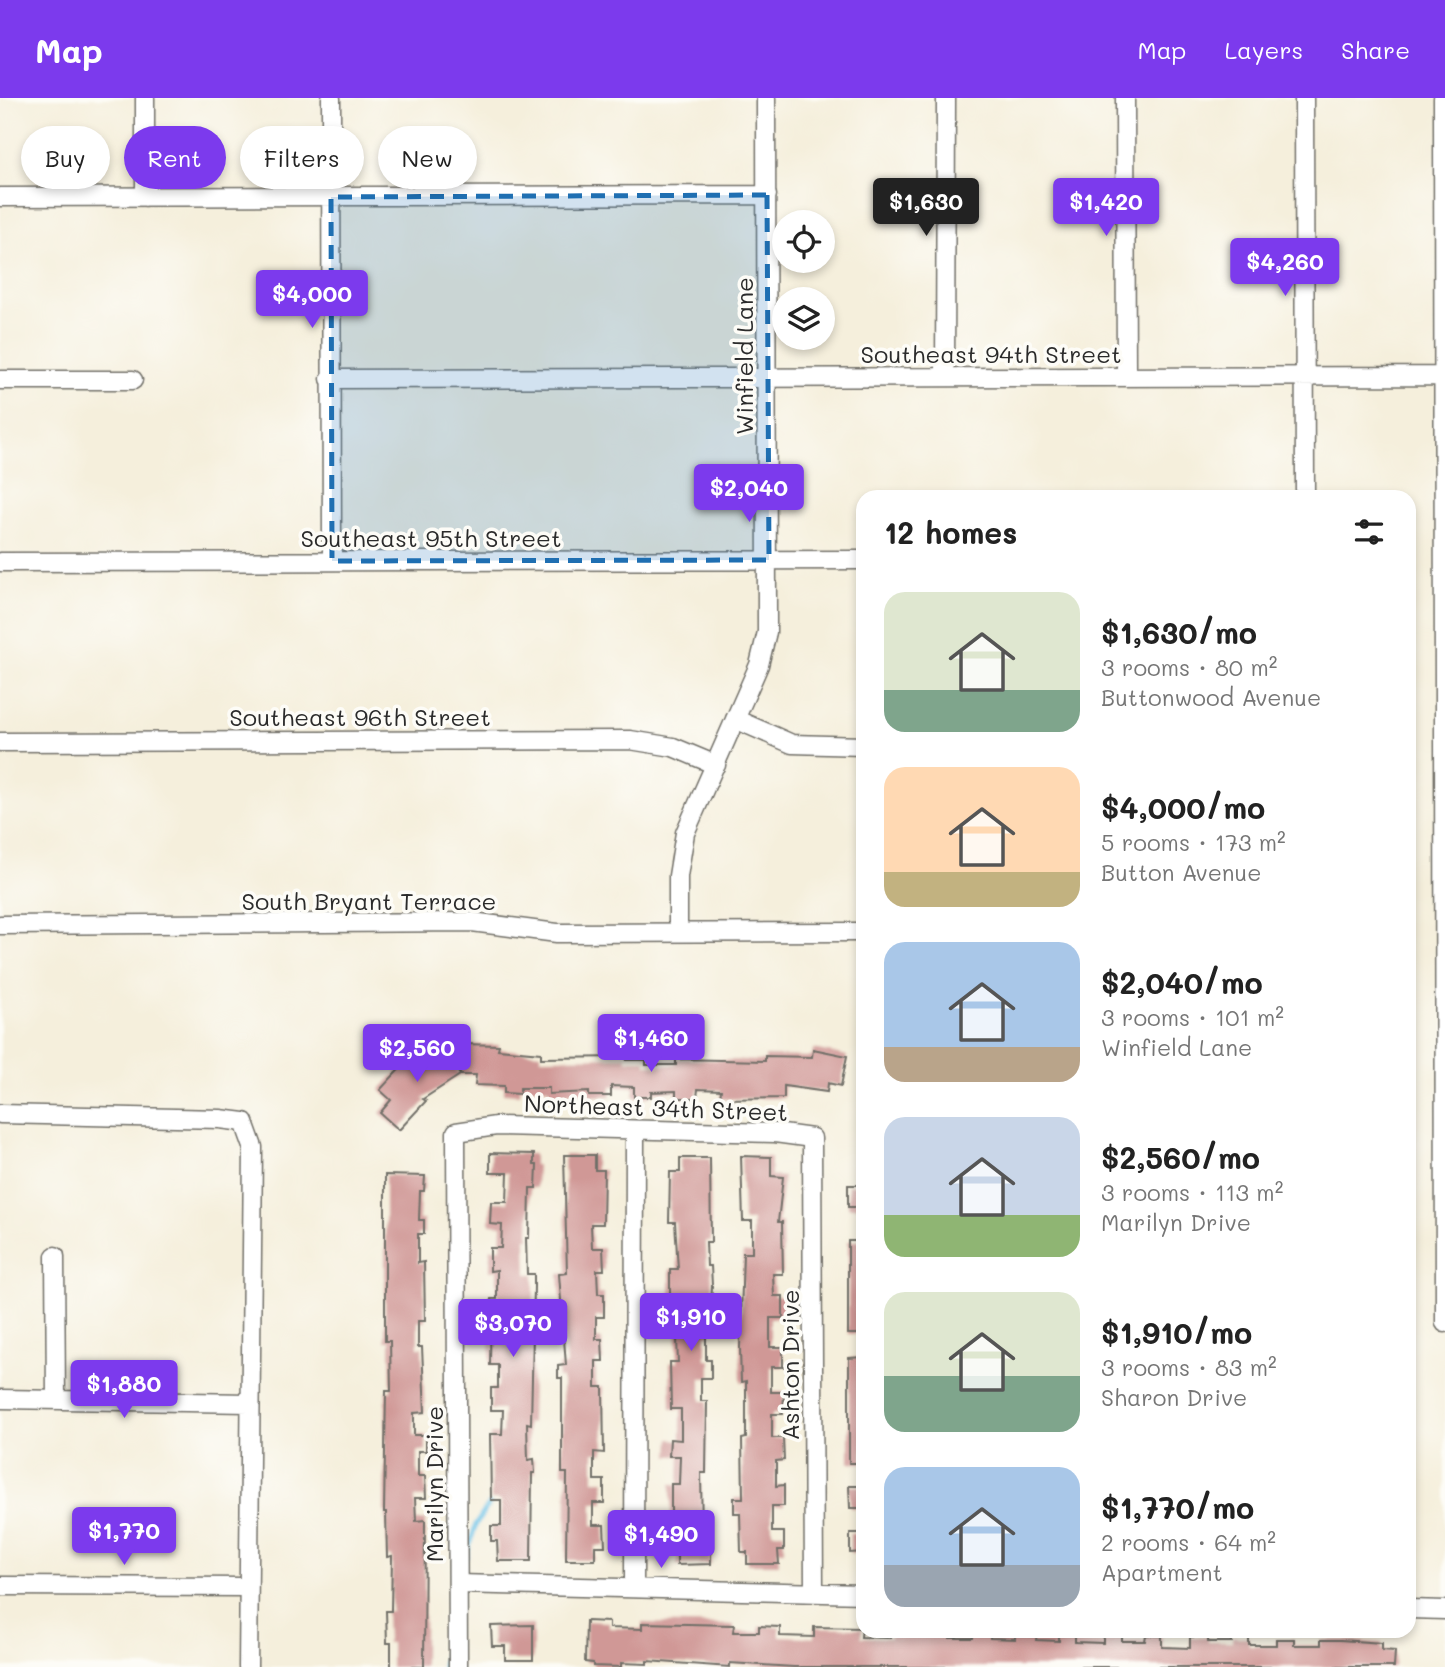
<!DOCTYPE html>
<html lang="en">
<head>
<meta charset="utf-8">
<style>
  body { margin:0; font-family:Mali,sans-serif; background:#f6f6f6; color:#222; height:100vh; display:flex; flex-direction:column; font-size:26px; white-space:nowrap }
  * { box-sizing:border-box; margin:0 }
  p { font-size:23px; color:#767676 }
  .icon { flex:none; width:38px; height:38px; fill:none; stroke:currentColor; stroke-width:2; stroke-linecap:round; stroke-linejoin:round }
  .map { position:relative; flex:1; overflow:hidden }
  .side { position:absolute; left:856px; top:392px; width:560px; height:1148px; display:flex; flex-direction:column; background:#fff; border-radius:21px; box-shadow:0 4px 10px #0003 }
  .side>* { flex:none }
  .banner { position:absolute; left:21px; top:28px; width:665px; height:63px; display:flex; gap:14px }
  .fabs { position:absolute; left:772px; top:112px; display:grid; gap:14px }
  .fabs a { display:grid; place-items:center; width:63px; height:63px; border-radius:50%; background:#fff; box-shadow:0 4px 10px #0003; font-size:35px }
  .price { position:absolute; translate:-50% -60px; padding:0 16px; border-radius:7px; background:#7c3aed; color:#fff; font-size:23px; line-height:46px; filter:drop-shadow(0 2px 4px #0008) }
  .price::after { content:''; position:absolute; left:50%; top:42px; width:21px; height:16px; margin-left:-10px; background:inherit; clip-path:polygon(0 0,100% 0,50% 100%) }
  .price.on { background:#222; color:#fff }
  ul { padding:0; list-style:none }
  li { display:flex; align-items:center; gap:21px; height:175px; padding:0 28px }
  li span { display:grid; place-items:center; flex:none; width:196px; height:140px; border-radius:21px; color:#555 }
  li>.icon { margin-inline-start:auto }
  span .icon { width:84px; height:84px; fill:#fffc; stroke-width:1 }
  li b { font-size:30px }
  h2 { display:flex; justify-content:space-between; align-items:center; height:84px; padding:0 28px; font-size:30px }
  .tag { padding:0 24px; border-radius:32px; background:#fff; box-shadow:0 4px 10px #0003; font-size:24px; line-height:63px }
  .tag.on { background:#7c3aed; color:#fff }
  header { display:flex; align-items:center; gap:42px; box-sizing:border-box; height:98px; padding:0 35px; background:#7c3aed; color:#fff }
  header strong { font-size:33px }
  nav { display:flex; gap:38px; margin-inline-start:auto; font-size:24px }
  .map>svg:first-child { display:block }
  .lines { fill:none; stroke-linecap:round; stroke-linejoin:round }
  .stream { stroke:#6ac2e7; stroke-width:4.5 }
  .building { fill:#d09896 }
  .minor-casing { stroke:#727069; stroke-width:21 }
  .minor { stroke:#fff; stroke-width:18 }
  .marked { fill:#1f6fb2; fill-opacity:0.2; stroke:#1f6fb2; stroke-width:5; stroke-dasharray:14 9; stroke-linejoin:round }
  .labels { text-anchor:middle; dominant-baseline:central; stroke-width:7; stroke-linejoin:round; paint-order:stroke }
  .street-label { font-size:24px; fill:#2b2b2b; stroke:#fdfcf7 }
</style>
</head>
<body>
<header>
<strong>Map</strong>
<nav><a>Map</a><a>Layers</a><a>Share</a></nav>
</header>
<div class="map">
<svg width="1445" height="1569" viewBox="0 0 1445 1569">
  <rect width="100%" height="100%" fill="#fdfcf7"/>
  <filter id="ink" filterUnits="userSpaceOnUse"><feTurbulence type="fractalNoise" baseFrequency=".0143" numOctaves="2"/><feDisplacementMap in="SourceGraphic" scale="14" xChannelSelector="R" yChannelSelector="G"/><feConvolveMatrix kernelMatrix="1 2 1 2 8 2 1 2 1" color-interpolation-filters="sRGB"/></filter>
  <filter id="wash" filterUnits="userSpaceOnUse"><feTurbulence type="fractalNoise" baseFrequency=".00686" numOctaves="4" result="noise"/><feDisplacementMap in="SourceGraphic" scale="28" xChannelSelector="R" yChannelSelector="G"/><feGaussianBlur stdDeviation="1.57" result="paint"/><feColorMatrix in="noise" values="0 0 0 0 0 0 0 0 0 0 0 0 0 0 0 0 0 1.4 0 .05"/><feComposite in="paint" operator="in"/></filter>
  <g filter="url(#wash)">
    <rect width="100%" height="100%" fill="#f5efdc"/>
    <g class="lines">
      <path class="stream" d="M466,1459L476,1426L489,1406
        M443,1569L450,1532"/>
    </g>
    <g id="blocks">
      <path class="building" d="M439,945L460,977L423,1001L426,1003L399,1032L380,1015L391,1002L380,992L408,962L405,958L416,951L420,957Z
        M461,946L499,947L498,951L541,955V960L626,959V962H646V967H676V961L765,963V958L812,959L813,951L847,958L841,988L828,985L827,994L784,988V1000L720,1001L721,992L698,991L697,1000H676V993L651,994V999H634V989L611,988V998H589V994L549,996V990H520V996L504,995V988L475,987L476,977H460Z
        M490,1055L534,1056V1067H537L536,1090H530L529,1140H526L527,1176H534V1188L531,1326L527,1325L528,1362L534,1361L535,1375H532L531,1463H498L497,1443H491V1428H501V1402H491L490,1336H502L503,1312H491V1290H498V1267H490L491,1201H497V1172L490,1173V1150H501L502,1127L490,1126L491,1104H507L508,1075H490Z
        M564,1057H595V1072H604L603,1126H591L592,1150H603L604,1172H597L598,1196H604V1219H596V1241H602L603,1263H596V1289H603L604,1355L594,1354V1382H604V1405H593V1427H604L605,1448H595V1462H566L567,1375H562V1280H558V1268L566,1267L559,1176L567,1175Z
        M741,1058L771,1059V1078L783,1079L778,1124H782L783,1176H773L774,1198H783V1220H770V1249H783V1269H771V1294H784L783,1316H772V1340H783L784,1362L776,1363V1388L784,1387V1408H772V1434H784V1452H778L779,1466H747V1454H741L740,1415H734V1400H743L742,1341L746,1340V1283L741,1284L740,1250L743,1155H752V1123H743Z
        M680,1060H710L711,1144H706L707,1168H711L712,1187L710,1237H706V1262H711V1280H701V1303H707L706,1375H701L702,1436H711V1466L677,1467V1447H671V1386H679L680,1358H669L670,1341L681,1342V1311H671L670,1264H678L676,1217H670V1171H678L675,1124H669L670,1074H680Z
        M385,1077L425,1078L424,1093H420L419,1122H424V1136H418V1165L424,1164L425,1223H418V1249H422L425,1314L414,1315V1337H426V1353H418V1378H425L426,1400H415L416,1423L425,1422L424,1569H391V1545H387L386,1513H391L392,1458L387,1459L386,1414H384L386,1293H391L390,1243H385Z
        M848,1087H863V1109H848Z
        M848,1143H863V1236H848Z
        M863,1259V1365H849V1260Z
        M849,1388H863V1410H850Z
        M850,1435H863V1454L850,1455Z
        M586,1523L609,1524V1530L642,1531V1525L734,1527L733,1534H759V1528L780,1529V1538L814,1539V1529L862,1530L861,1539L890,1540V1533H950V1540H973V1533H990V1540L1015,1541V1534L1037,1535L1036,1542L1059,1543V1535L1075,1536V1544L1103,1545V1537L1122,1538V1543H1145L1146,1537L1162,1538V1549L1190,1550V1539H1208V1544H1232V1539H1249V1547H1276V1541H1294V1547H1321V1542H1340L1382,1545V1552L1395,1553L1394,1569H794L730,1565V1569L647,1563V1566L621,1565V1569L593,1568V1565L585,1564Z
        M533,1527V1562H505V1548H492L491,1528Z"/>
    </g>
  </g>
  <g filter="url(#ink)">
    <use href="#blocks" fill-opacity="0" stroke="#727069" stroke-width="2"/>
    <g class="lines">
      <g class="minor-casing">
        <path id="minor" d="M145,0V99
          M331,0L332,463
          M1125,0L1126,279
          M1304,0L1305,399
          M1443,0L1445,1225
          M0,99L767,97
          M945,279L946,0
          M330,281L1442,278
          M0,282H133
          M0,464L863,462
          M735,621L792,646L863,648
          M0,644L630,642L673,649L716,667
          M0,827L472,824L557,835L863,834
          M678,834V778L685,735L759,567L767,534L766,0
          M0,1016L220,1021L244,1024L253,1049L248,1569
          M55,1158L56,1302
          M0,1301L249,1305
          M458,1486L863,1496
          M0,1488L247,1489
          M634,1490L635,1032
          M1409,1511L1445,1512
          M458,1569L456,1034L496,1028L775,1035L812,1040L814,1495"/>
      </g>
      <use href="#minor" class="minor"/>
    </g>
  </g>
  <path class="marked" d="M767,97L769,462L332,463L331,99Z"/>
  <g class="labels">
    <g class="street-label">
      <text x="991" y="255">Southeast 94th Street</text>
      <text transform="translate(743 258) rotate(-90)">Winfield Lane</text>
      <text x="431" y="439">Southeast 95th Street</text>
      <text x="360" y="618">Southeast 96th Street</text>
      <text x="369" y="802">South Bryant Terrace</text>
      <text transform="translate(656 1009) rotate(2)">Northeast 34th Street</text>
      <text transform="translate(789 1267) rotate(-90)">Ashton Drive</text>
      <text transform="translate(433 1386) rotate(-90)">Marilyn Drive</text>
    </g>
  </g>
</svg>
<div class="fabs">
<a><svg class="icon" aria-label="locate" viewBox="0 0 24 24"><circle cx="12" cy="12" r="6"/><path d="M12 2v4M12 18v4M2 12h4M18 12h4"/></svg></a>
<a><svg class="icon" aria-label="layers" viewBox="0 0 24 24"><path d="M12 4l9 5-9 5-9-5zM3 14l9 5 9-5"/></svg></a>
</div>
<b class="price on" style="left:926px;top:140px">$1,630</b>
<b class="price" style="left:1106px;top:140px">$1,420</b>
<b class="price" style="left:1285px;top:200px">$4,260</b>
<b class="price" style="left:312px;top:232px">$4,000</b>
<b class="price" style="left:749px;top:426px">$2,040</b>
<b class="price" style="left:651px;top:976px">$1,460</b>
<b class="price" style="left:417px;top:986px">$2,560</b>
<b class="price" style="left:691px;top:1255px">$1,910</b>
<b class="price" style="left:513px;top:1261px">$3,070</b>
<b class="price" style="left:124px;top:1322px">$1,880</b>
<b class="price" style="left:124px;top:1469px">$1,770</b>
<b class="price" style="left:661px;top:1472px">$1,490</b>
<div class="banner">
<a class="tag">Buy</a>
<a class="tag on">Rent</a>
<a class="tag">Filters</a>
<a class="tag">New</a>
</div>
<section class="side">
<h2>12 homes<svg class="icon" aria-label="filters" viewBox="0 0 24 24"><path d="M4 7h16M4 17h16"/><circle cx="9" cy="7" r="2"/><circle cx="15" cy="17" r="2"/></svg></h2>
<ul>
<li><span style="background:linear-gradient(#dfe7d0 70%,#7fa58c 0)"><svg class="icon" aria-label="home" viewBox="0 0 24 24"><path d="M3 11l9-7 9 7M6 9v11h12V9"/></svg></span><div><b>$1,630/mo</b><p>3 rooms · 80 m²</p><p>Buttonwood Avenue</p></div></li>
<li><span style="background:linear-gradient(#ffd9b3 75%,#c2b280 0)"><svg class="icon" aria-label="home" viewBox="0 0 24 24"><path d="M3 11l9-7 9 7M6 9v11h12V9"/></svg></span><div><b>$4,000/mo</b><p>5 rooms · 173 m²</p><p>Button Avenue</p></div></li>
<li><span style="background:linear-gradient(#a9c7e8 75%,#b9a48a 0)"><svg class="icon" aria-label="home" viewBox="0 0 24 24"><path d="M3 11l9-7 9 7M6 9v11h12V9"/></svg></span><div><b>$2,040/mo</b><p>3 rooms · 101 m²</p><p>Winfield Lane</p></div></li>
<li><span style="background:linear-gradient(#c9d6e8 70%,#8fb573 0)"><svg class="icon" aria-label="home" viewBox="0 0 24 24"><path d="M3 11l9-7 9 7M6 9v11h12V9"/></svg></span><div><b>$2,560/mo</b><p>3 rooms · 113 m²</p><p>Marilyn Drive</p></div></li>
<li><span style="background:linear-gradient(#dfe7d0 60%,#7fa58c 0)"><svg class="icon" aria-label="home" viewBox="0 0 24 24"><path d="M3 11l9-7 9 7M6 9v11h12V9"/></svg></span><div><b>$1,910/mo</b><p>3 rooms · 83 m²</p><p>Sharon Drive</p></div></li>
<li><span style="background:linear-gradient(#a9c7e8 70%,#9aa5b1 0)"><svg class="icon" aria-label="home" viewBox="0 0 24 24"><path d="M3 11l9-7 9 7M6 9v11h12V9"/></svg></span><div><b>$1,770/mo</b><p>2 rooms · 64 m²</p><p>Apartment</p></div></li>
</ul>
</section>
</div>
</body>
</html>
